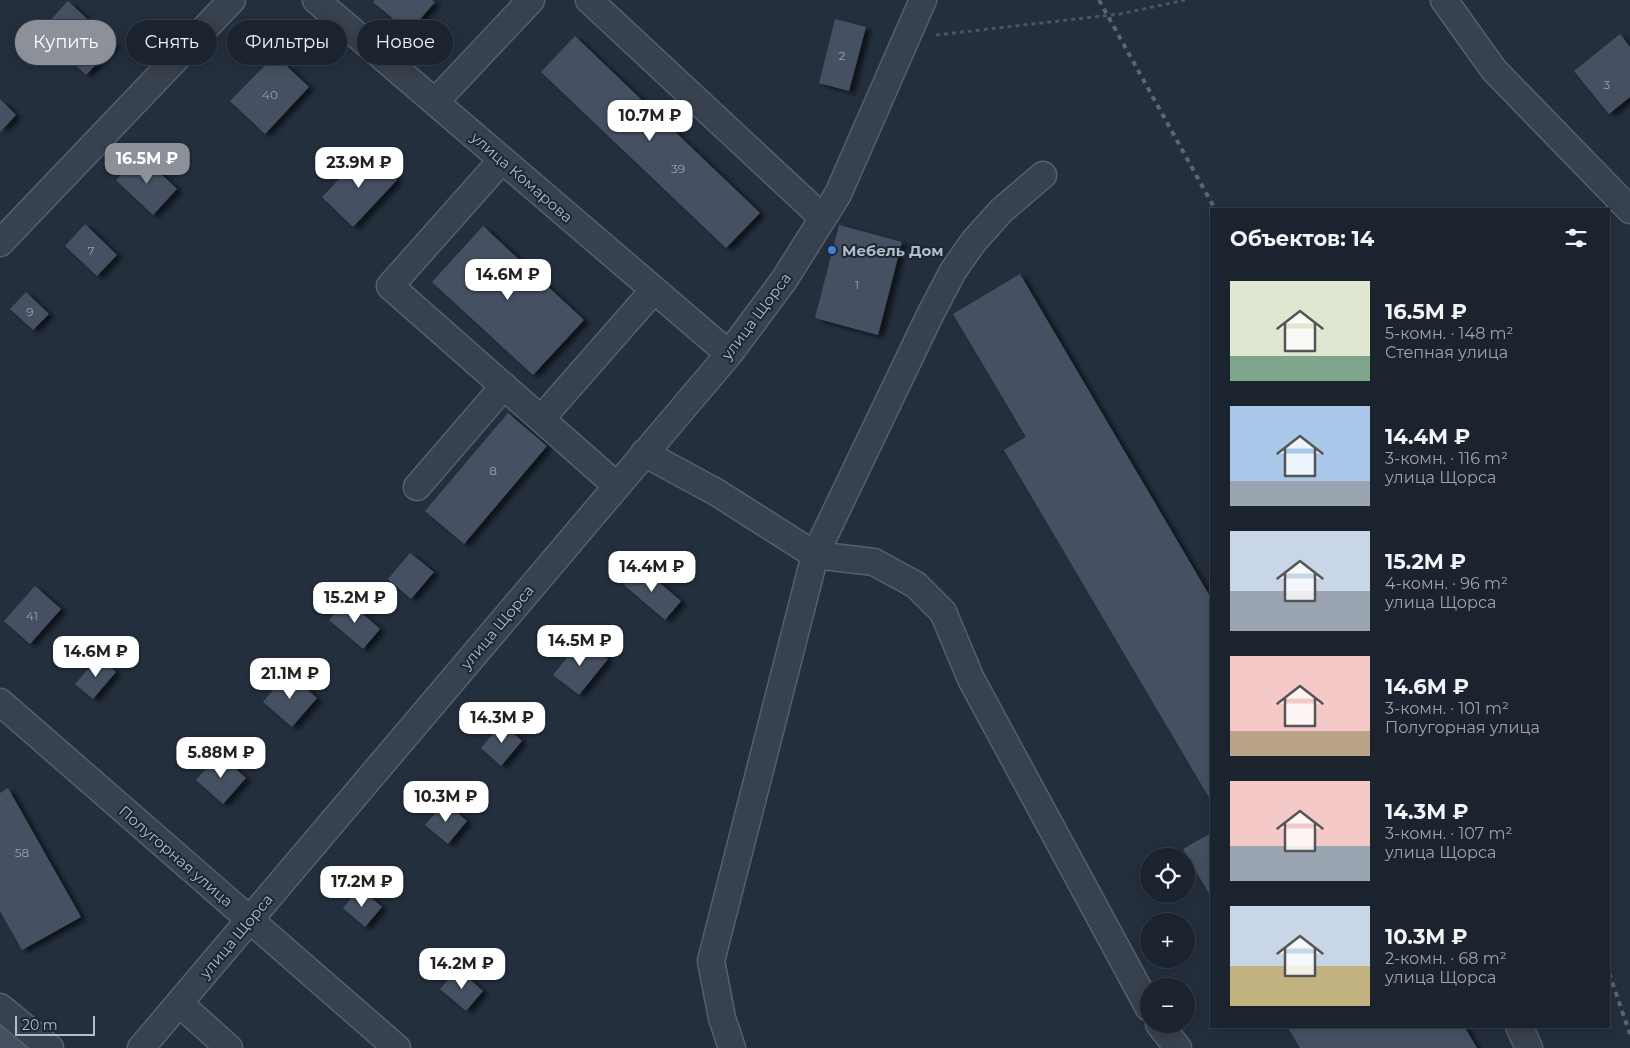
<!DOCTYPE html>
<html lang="ru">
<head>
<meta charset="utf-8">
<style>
  body { margin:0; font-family:Montserrat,sans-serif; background:#242b36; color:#f1f3f6; height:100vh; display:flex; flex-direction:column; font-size:19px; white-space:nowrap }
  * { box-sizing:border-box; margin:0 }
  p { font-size:16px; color:#a0a4aa }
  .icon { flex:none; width:28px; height:28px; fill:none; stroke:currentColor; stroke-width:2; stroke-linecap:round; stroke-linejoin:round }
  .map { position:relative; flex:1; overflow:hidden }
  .sheet { position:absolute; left:1210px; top:208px; width:400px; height:820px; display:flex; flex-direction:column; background:#1b232e; border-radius:0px; box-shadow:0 2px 12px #0003,0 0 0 1px #39404a }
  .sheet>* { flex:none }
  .banner { position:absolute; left:15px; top:20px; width:475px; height:45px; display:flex; gap:10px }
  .buttons { position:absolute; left:1140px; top:848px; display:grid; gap:10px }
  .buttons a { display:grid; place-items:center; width:55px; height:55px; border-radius:50%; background:#1b232e; box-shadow:0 2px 12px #0003,0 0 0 1px #39404a; font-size:25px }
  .scale { position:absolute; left:15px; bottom:12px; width:80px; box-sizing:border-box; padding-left:5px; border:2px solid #b4bcc9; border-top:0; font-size:14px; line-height:18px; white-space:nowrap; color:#b4bcc9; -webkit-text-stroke:4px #1d2633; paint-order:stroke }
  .price { position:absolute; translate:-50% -42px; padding:0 11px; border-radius:10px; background:#fff; color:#222; font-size:16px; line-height:32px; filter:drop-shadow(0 1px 2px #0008) }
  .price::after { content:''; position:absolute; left:50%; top:30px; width:15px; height:11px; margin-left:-8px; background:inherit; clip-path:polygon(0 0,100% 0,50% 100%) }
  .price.current { background:#8c9099; color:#fff }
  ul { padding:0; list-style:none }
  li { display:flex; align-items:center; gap:15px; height:125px; padding:0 20px }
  li span { display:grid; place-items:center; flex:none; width:140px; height:100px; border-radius:0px; color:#555 }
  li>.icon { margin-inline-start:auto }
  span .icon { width:60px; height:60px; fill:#fffc; stroke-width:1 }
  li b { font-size:21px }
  h2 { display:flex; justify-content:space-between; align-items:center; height:60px; padding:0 20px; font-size:21px }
  .tag { padding:0 18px; border-radius:22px; background:#1b232e; box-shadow:0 2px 12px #0003,0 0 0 1px #39404a; font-size:18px; line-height:45px }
  .tag.current { background:#8c9099; color:#fff }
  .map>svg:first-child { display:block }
  .building { fill:#455162; filter:url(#shadow) }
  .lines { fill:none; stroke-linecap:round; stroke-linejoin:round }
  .minor-casing { stroke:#565f6c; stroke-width:29 }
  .path { stroke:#44595c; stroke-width:3; stroke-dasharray:4 4; stroke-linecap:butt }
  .minor { stroke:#38414e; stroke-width:26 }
  .rail { stroke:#5a6575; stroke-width:4; stroke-dasharray:5 5; stroke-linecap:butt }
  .shop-dot { fill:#3f7fe0; stroke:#1d2633; stroke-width:2 }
  .labels { text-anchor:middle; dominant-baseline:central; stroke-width:4; stroke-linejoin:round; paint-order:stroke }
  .number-label { font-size:12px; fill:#98a1af }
  .street-label { font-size:15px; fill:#b4bcc9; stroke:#1d2633 }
  .poi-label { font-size:15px; font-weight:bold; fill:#b4bcc9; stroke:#1d2633; text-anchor:start }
</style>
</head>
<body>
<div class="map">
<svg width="1630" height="1048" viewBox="0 0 1630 1048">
  <defs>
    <filter id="shadow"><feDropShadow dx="5.5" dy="3" stdDeviation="2.5" flood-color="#0009"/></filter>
  </defs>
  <rect width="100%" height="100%" fill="#242f3e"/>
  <path class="building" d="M375,0H432L435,2L409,32L373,2Z
    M68,1L115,45L86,75L40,31Z
    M835,19L866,27L849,91L819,83Z
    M1620,34L1630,47V97L1609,114L1574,71Z
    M575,36L760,213L726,248L541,72Z
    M275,55L309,87L265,134L230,101Z
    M0,99L16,115L0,132Z
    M366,151L397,180L353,227L322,197Z
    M141,155L177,189L153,215L116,180Z
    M85,224L117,255L97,276L65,246Z
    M839,225L902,242L878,335L815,318Z
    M483,226L584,320L533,375L432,282Z
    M1020,274L1211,598V801L1004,450L1026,437L953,314Z
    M26,292L49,314L33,330L10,309Z
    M508,413L547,446L464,544L425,511Z
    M410,553L434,572L411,599L388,579Z
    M640,566L681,601L665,620L624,585Z
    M35,586L61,609L30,644L4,621Z
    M347,600L380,629L363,649L329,620Z
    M582,639L608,659L579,695L553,675Z
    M99,657L116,672L93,699L75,684Z
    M288,673L317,698L292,727L263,702Z
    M502,723L522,741L501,766L481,748Z
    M219,754L246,778L223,804L196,780Z
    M8,788L81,917L22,950L0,911V793Z
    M445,802L467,821L448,844L425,825Z
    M1211,833V897L1183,849Z
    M360,888L382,907L365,927L343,908Z
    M458,969L483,991L466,1011L440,989Z
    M0,1018L31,1043L27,1048H0Z
    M1287,1026H1464L1477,1048H1300Z"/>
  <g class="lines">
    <g class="minor-casing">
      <path id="minor" d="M316,0L729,354
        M589,0L823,218
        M1444,0L1494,70L1630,210
        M435,102L531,0
        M502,160L390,286L617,486
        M0,243L232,0
        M541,419L654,290
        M644,453L716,492L815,555L874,562L916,585L943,612L971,679L1149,1008
        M417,487L504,386
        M0,702L397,1048
        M179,1003L229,1048
        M0,1007L50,1048
        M1159,1024L1178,1048
        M1519,1026L1529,1048
        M141,1048L729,354L784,280L838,194L923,0
        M732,1048L722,1018L711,961L815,555L930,315L953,271L974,241L1002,210L1043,175"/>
    </g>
    <path class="path" d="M936,35L1120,14L1185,0"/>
    <use href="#minor" class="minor"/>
    <path class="rail" d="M1099,0L1215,209
      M1609,973L1630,1034"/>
  </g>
  <circle class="shop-dot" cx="832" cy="250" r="5"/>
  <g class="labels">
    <g class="number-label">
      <text x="842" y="55">2</text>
      <text x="1607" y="84">3</text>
      <text x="270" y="94">40</text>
      <text x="678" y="168">39</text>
      <text x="91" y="250">7</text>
      <text x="857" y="284">1</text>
      <text x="30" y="311">9</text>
      <text x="493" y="470">8</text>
      <text x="32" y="615">41</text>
      <text x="22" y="852">58</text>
    </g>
    <g class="street-label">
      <text transform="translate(522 177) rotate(41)">улица Комарова</text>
      <text transform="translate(756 316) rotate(-53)">улица Щорса</text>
      <text transform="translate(497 627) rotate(-50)">улица Щорса</text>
      <text transform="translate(176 856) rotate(41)">Полугорная улица</text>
      <text transform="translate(236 936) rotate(-50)">улица Щорса</text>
    </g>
    <g class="poi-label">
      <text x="842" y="250">Мебель Дом</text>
    </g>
  </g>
</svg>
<div class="buttons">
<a><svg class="icon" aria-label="locate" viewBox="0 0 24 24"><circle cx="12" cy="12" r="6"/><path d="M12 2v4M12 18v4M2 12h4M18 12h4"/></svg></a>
<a>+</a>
<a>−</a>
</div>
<div class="scale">20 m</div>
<b class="price" style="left:650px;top:142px">10.7M ₽</b>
<b class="price current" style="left:147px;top:185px">16.5M ₽</b>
<b class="price" style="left:359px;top:189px">23.9M ₽</b>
<b class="price" style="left:508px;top:301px">14.6M ₽</b>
<b class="price" style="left:652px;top:593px">14.4M ₽</b>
<b class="price" style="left:355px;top:624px">15.2M ₽</b>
<b class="price" style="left:580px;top:667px">14.5M ₽</b>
<b class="price" style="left:96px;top:678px">14.6M ₽</b>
<b class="price" style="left:290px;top:700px">21.1M ₽</b>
<b class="price" style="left:502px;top:744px">14.3M ₽</b>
<b class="price" style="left:221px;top:779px">5.88M ₽</b>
<b class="price" style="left:446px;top:823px">10.3M ₽</b>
<b class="price" style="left:362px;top:908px">17.2M ₽</b>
<b class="price" style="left:462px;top:990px">14.2M ₽</b>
<div class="banner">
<a class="tag current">Купить</a>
<a class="tag">Снять</a>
<a class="tag">Фильтры</a>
<a class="tag">Новое</a>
</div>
<section class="sheet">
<h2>Объектов: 14<svg class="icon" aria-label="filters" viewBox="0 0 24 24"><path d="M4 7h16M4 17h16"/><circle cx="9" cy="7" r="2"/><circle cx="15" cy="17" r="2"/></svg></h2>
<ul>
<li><span style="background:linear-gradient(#dfe7d0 75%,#7fa58c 0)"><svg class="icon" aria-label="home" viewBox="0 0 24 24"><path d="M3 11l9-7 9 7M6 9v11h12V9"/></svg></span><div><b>16.5M ₽</b><p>5-комн. · 148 m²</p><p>Степная улица</p></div></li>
<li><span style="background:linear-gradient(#a9c7e8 75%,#9aa5b1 0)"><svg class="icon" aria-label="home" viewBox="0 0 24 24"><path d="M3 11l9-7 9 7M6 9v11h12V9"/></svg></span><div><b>14.4M ₽</b><p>3-комн. · 116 m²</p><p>улица Щорса</p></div></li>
<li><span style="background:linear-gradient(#c9d6e8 60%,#9aa5b1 0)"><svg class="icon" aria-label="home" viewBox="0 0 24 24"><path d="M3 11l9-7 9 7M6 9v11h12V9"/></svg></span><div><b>15.2M ₽</b><p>4-комн. · 96 m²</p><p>улица Щорса</p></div></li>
<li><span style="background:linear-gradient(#f6c9c9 75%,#b9a48a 0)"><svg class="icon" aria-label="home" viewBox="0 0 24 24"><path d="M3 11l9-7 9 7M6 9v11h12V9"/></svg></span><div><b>14.6M ₽</b><p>3-комн. · 101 m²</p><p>Полугорная улица</p></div></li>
<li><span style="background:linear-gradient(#f6c9c9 65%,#9aa5b1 0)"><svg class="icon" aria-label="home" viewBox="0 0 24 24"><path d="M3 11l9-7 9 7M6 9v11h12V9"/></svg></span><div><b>14.3M ₽</b><p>3-комн. · 107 m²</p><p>улица Щорса</p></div></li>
<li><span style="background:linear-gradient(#c9d6e8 60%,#c2b280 0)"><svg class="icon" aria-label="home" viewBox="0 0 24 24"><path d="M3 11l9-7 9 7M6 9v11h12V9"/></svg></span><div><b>10.3M ₽</b><p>2-комн. · 68 m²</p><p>улица Щорса</p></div></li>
</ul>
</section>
</div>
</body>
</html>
